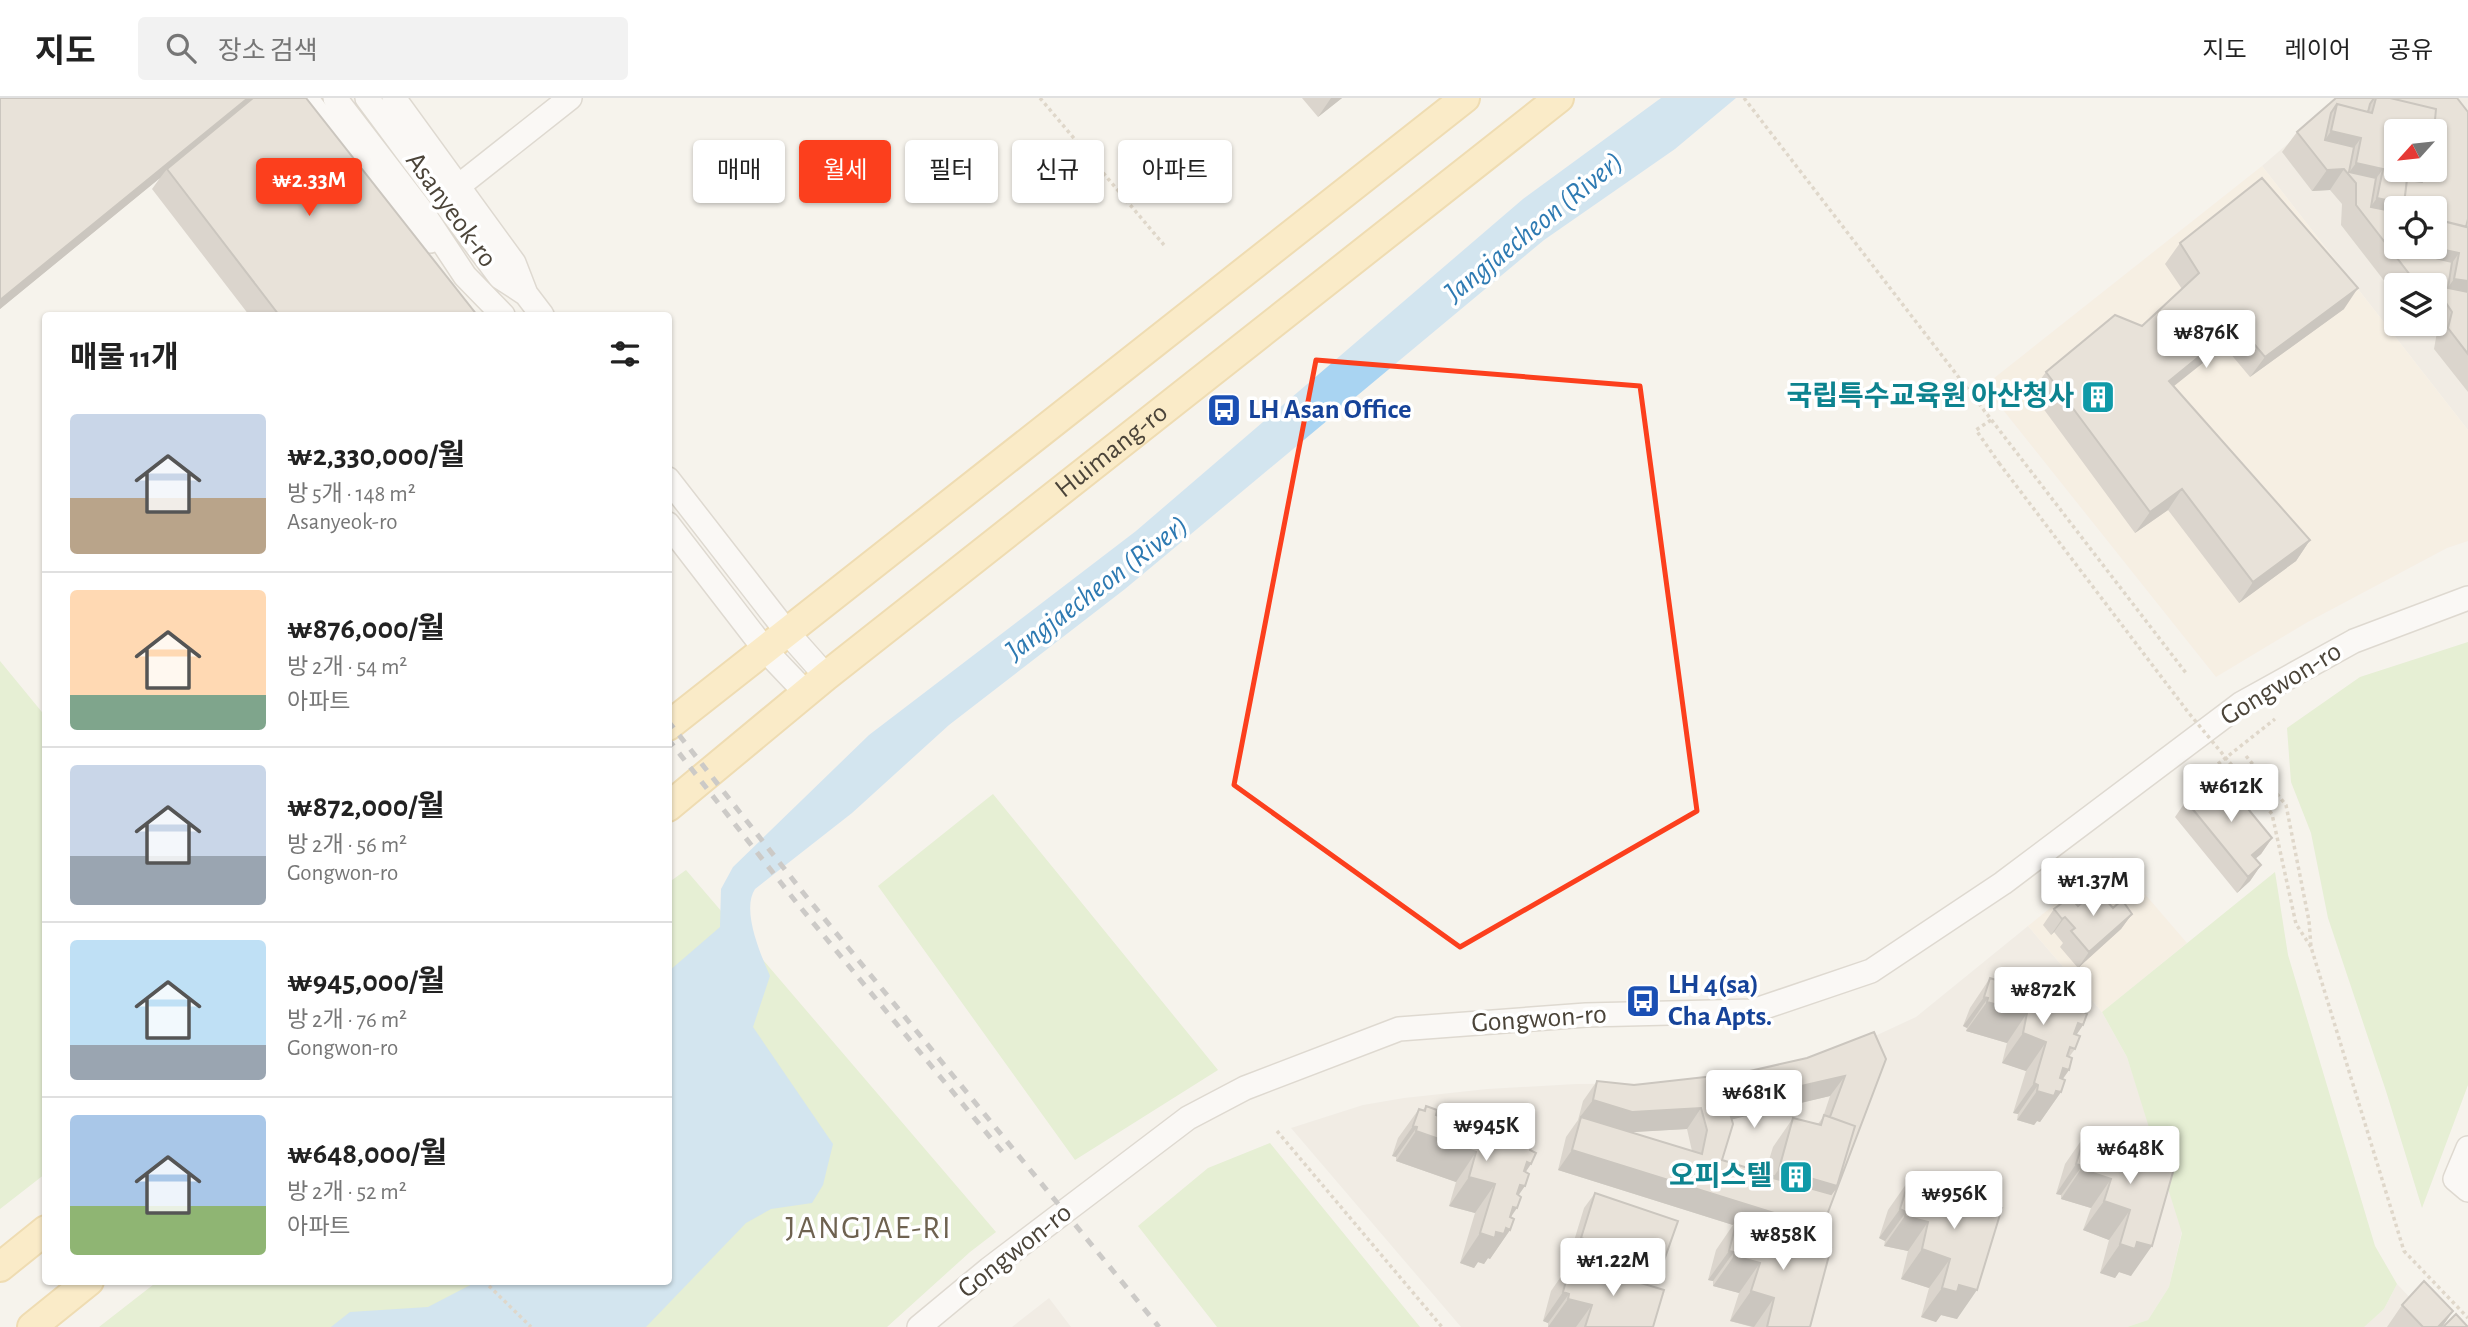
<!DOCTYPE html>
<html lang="ko">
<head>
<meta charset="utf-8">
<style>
  body { margin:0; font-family:"Alegreya Sans","Noto Sans KR",sans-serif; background:#f2f2f2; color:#222; height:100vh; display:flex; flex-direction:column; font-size:26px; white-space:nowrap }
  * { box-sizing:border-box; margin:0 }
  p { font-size:23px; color:#767676 }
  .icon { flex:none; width:38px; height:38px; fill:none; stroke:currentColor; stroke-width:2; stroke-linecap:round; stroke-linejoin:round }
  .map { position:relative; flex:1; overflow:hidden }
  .sheet { position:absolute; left:42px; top:214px; width:630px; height:973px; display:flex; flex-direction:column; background:#fff; border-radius:7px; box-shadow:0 2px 5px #0004 }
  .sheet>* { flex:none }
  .guide { position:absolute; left:693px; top:42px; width:665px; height:63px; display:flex; gap:14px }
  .needle { width:46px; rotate:243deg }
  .controls { position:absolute; left:2384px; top:21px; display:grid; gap:14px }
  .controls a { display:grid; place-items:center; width:63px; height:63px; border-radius:7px; background:#fff; box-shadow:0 2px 5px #0004; font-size:35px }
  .price { position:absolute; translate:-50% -60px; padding:0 16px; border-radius:7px; background:#fff; color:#222; font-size:23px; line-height:46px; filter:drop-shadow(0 2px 4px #0008) }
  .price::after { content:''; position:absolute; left:50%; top:42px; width:21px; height:16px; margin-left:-10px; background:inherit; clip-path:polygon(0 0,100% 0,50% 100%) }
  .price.selected { background:#fc3f1d; color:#fff }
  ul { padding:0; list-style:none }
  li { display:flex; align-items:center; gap:21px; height:175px; padding:0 28px }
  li+li { border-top:2px solid #e0e0e0 }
  li span { display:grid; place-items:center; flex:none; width:196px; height:140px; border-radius:7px; color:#555 }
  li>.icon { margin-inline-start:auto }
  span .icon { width:84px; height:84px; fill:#fffc; stroke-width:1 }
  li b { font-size:30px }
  h2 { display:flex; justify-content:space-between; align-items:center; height:84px; padding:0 28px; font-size:30px }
  .chip { padding:0 24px; border-radius:7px; background:#fff; box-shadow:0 2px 5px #0004; font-size:24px; line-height:63px }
  .chip.selected { background:#fc3f1d; color:#fff }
  header { display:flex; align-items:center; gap:42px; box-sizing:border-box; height:98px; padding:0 35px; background:#fff; border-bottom:2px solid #e0e0e0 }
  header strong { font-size:33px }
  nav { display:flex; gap:38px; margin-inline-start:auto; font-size:24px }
  .search { width:490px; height:63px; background:#f2f2f2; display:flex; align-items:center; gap:18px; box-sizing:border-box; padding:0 24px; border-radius:7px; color:#767676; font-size:26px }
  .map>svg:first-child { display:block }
  .residential { fill:#eae5da; fill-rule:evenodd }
  .commercial { fill:#f7ead8 }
  .green { fill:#d2eab5 }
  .water { fill:#a9d4f2 }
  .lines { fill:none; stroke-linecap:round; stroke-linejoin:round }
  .minor-casing { stroke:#c2bbae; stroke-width:26 }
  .major-casing { stroke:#e6c16a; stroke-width:32 }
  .path { stroke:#c4b79f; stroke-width:3.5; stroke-dasharray:3.5 3.5; stroke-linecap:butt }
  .minor { stroke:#fff; stroke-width:23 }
  .major { stroke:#ffe39c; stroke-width:28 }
  .rail { stroke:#9a9a9a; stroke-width:5; stroke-dasharray:9 9; stroke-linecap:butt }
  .path-bridge { stroke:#c4b79f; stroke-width:3.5; stroke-dasharray:3.5 3.5; stroke-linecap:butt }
  .wall { fill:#bab2a6; fill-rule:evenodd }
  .shaded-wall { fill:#979187 }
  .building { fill:#d8cfc1; stroke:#979187; stroke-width:2; fill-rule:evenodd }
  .marked { fill:none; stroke:#fc3f1d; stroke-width:5; stroke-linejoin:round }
  .labels { text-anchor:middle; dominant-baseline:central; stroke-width:7; stroke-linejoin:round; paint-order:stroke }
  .street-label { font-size:28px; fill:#4b4439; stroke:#fff }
  .culture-label { font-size:28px; font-weight:bold; fill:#0d838f; stroke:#fff; text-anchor:end }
  .transit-label { font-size:28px; font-weight:bold; fill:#164399; stroke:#fff; text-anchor:start }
  .water-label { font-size:30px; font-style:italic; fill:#2e7ab2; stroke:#fff }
  .quarter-label { font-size:32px; letter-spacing:2px; fill:#6e6250; stroke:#fff }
</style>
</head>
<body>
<header>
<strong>지도</strong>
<div class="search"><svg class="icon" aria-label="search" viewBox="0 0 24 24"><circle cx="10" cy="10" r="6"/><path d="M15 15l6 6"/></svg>장소 검색</div>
<nav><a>지도</a><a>레이어</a><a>공유</a></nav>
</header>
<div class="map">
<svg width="2468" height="1229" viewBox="0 0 2468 1229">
  <rect width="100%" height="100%" fill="#f6f3ec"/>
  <path class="residential" d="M2341,0H2468V332L2262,68ZM2396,33H2434V72H2396ZM2396,110H2434V149H2396ZM2396,187H2434V226H2396Z
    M2028,828L2102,914L2127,959L2183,1129L2169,1189L2148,1222L2127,1229H1461L1291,1030L1363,1007L1404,1000L1487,991L1576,986L1690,985L1758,976L1847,951L1916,919Z
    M2397,1186L2438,1229H2363L2384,1211Z
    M1049,1200L1071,1229H1012Z"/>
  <path class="commercial" d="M2262,68L2468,332V443L2447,450L2306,525L2216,579L1984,288Z
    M2113,759L2187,845L2102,914L2028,828Z"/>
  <path class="green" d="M2468,544V987L2422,1110L2386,993L2328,820L2311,735L2291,684L2287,630L2360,579Z
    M0,563L46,619L45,1076L0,1111Z
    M993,696L1218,972L1075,1062L878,788Z
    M686,772L996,1134L970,1154L887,1229H99L158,1183H668V785Z
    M2275,774L2288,857L2375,1148L2397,1186L2384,1211L2364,1229H2127L2148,1222L2169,1189L2182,1135L2127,959L2102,914Z
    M1270,1045L1420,1229H1217L1138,1128L1208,1070Z"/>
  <path class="water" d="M1661,0H1736L1675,51L1544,142L1125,491L949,627L852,715L755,791C741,812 761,857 770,878L753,929L833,1046L823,1087L812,1105L771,1111L746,1125L646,1229H331L350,1214L428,1209L478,1183H668L669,873L720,829L721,791L733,769L869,637L1136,433L1523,101Z"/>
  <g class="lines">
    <g class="minor-casing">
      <path id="minor" d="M306,0L359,69L430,143
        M335,0L424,116L465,178L503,217
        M367,0L500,179L526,196L542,217
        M394,0L514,165L526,196
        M446,98L570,0
        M668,381L787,534L826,578
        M668,426L766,553L807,596
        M2468,1050L2455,1081L2468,1092
        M919,1229L989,1171L1188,1020L1245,990L1399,931L1586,917L1753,913L1871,873L2003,785L2242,605L2354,543L2468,500"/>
    </g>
    <g class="major-casing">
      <g id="major">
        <path d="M668,628L1465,0"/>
        <path id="s1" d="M668,709L826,578L1559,0"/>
        <path d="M0,1169L46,1132"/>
        <path d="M32,1229L89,1183"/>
      </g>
    </g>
    <path class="path" d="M1040,0L1164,147
      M1744,0L2186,575
      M1991,322L1976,332L1999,365
      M2246,658L2286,707L2309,823L2311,849L2404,1153L2468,1220
      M2185,692L2275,621
      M1277,1033L1442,1229
      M484,1183L531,1229"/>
    <use href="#minor" class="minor"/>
    <use href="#major" class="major"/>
    <path class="rail" d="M668,623L805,797L1159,1229
      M668,641L796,804L1004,1056"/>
    <path class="path-bridge" d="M1999,365L2188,614L2272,716L2296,826L2311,849"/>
  </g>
  <path class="wall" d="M0,0H306L477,217H249L152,91L160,80L0,211Z
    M1302,0H1342L1318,19Z
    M2336,0H2457L2468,14V294L2434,251L2437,234L2432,226H2434V187H2396V198L2341,127L2342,106L2330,92L2312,93L2282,54L2297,34ZM2434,110V149H2396Z
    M2180,145L2344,211L2250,279L2224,248L2174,288L2310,442L2296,463L2239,505L2168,412L2135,435L2031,294L2046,274L2142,228L2182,191L2165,166Z
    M2213,693L2272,740L2261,756L2255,761L2261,767L2250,783L2237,795L2175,719L2186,703Z
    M2078,808L2113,810L2132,816L2121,831L2078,870L2060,849L2063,845L2054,834L2051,837L2043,827L2054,811Z
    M1997,878L2007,886L2018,890L2021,886L2031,894L2039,897L2042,892L2052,902L2063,906L2066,901L2082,913L2083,927L2076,937L2075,951L2069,959V972L2063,981L2061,994L2040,1024L2037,1023L2034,1027L2017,1022L2018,1016L2013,1015L2026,973L2002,965L2007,945L1966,933L1967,930L1963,928L1970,910L1990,880L1994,881Z
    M1874,934L1822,1130L1812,1145L1810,1229H1752L1730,1223L1739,1195L1713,1188V1183L1708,1182L1716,1152L1733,1127L1558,1072L1566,1039L1578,1022L1583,1003L1597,983L1634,987L1741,975L1807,960ZM1830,998L1823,1019L1818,1026L1793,1020L1773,1049L1765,1075L1722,1062L1731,1021ZM1687,1031L1692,1053L1630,1034Z
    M1426,1008L1436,1017L1442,1019L1445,1015L1456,1023L1466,1027L1470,1022L1480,1031L1489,1034L1492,1030L1509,1044L1514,1045L1517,1040L1526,1074L1511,1119L1510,1132L1490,1161L1488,1160L1484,1166L1478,1164L1474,1170L1460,1165L1475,1115L1449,1108L1456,1084L1396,1063V1059L1392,1058L1398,1040L1419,1011L1423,1012Z
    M2085,1037L2175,1067L2131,1178L2119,1174L2115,1180L2100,1175L2109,1142L2083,1132L2091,1110L2061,1101V1097L2056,1096L2065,1066Z
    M1909,1082L2002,1110L1957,1221L1941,1217L1936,1224L1921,1219L1929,1190L1901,1181L1908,1153L1884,1148L1885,1143L1879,1140L1888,1112Z
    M1595,1095L1662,1168L1652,1184L1570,1156L1584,1110Z
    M1571,1164L1653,1229H1548V1225L1543,1223L1551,1193Z
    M2402,1207L2453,1213L2442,1229H2387Z"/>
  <path class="shaded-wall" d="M248,0H259L167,71L160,80L0,211V202Z
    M1331,0H1342L1318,19Z
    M2430,20L2361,40L2340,69L2315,57L2331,33Z
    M2356,65L2383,71L2362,100L2356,85L2348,76Z
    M2344,71L2330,92L2312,93L2327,72Z
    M2408,72L2428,75L2408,104L2399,103Z
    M2377,100L2404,106L2401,110H2396V117L2364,118Z
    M2429,149L2459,155L2438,185L2410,177Z
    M2454,181L2468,183V204L2442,198Z
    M2414,182L2434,187H2410Z
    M2358,190L2344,211L2250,279L2265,259Z
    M2238,227L2224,248L2155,303L2169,283Z
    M2182,391L2168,412L2135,435L2150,414Z
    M2310,442L2296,463L2239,505L2253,484Z
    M2272,740L2261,756L2241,773L2252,757Z
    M2261,767L2250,783L2237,795L2248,779Z
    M2132,816L2121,831L2078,870L2089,854Z
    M2065,819L2054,834L2051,837L2062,821Z
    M1984,899L1988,900L1967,930L1963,928Z
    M1987,904L2027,915L2007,945L1966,933Z
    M2078,925L2083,927L2063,957Z
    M2023,935L2046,944L2026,973L2002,965Z
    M2063,970L2069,972L2051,997L2056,993L2061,994L2040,1024L2037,1023L2034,1027L2017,1022L2037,993Z
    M1845,978L1830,998L1713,1026L1727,1005Z
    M2034,985L2038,987L2018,1016L2013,1015Z
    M1593,1002L1701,1010L1687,1031L1618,1035L1580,1019Z
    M1413,1028L1417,1029L1396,1059L1392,1058Z
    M1416,1033L1476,1054L1456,1084L1396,1063Z
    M1572,1052L1822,1130L1808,1150L1737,1122L1733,1127L1558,1072Z
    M1527,1064L1531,1066L1511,1096Z
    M2076,1066L2082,1068L2061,1097L2056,1096Z
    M1779,1071L1837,1088L1817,1117L1758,1101Z
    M2081,1071L2111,1081L2091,1110L2061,1101Z
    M1469,1079L1495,1086L1475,1115L1449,1108Z
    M1520,1087L1525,1088L1504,1118Z
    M2104,1103L2130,1112L2109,1142L2083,1132Z
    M1513,1109L1517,1110L1500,1135L1506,1130L1510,1132L1490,1161L1488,1160L1484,1166L1478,1164L1474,1170L1460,1165L1480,1135Z
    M1900,1111L1906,1114L1885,1143L1879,1140Z
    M1905,1118L1928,1124L1908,1153L1884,1148Z
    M1581,1140L1662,1168L1652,1184L1570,1156Z
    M2137,1144L2152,1148L2131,1178L2119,1174L2115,1180L2100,1175L2120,1146Z
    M1922,1151L1950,1161L1929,1190L1901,1181Z
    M1729,1153L1734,1154L1713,1183L1708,1182Z
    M1734,1158L1760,1165L1739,1195L1713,1188Z
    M1959,1187L1977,1192L1957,1221L1941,1217L1936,1224L1921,1219L1942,1190Z
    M1751,1193L1774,1200L1754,1229L1730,1223Z
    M1563,1194L1569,1196L1548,1225L1543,1223Z
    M1568,1201L1592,1207L1576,1229H1548Z
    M2453,1213L2442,1229H2438Z"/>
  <path class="building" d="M0,0H248L0,202Z
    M253,0H306L477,217H279L167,71Z
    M2336,0H2374L2370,6L2368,14L2337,6L2331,15L2325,42L2354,49L2349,74L2376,80L2371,109L2396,114V149H2425L2423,157L2452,164L2448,190L2468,194V256L2448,230L2452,214L2434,187L2414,182L2356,107V85L2344,71L2327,72L2297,34Z
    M2376,0H2390L2436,11L2434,33H2396V72H2429L2428,75L2408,72L2404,106L2377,100L2383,71L2356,65L2361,40L2331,33L2337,6L2372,15Z
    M2390,0H2457L2468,14V121L2466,129L2435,121L2434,122V110H2401L2404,106L2407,82L2422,84L2428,75L2429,72H2434V33L2436,11Z
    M2262,80L2358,190L2265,259L2238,227L2169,283L2310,442L2253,484L2182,391L2150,414L2046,274L2115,217L2142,228L2199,175L2180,145Z
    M2435,121L2468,129V183L2454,181L2459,155L2431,149H2434Z
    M2225,683L2272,740L2252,757L2261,767L2248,779L2186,703L2207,685L2213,693Z
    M2097,792L2113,810L2122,802L2132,816L2089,854L2071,833L2075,830L2065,819L2062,821L2054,811L2070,799L2078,808Z
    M1997,878L2007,881V886L2019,890L2021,886L2032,889L2031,894L2040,897L2042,892L2054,897L2052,902L2065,906L2066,901L2083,908L2082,913L2087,916L2083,927L2078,925L2074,936L2080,938L2075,951L2070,949L2067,958L2072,960L2069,972L2063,970L2060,980L2065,982L2061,994L2056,993L2054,998L2037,993L2038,987L2034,985L2046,944L2023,935L2027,915L1987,904L1988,900L1984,899L1990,880L1996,882Z
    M1874,934L1886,961L1822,1130L1572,1052L1581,1019L1702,1056L1707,1032L1701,1010L1632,1014L1593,1002L1597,983L1634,987L1741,975L1807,960ZM1845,978L1830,1019L1855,1028L1837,1088L1831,1096L1773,1080L1774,1078L1722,1062L1733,1026L1727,1005Z
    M1426,1008L1437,1012L1436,1017L1445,1020V1015L1457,1019L1456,1023L1468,1028L1470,1022L1481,1026L1480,1031L1490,1035L1492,1030L1504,1034L1503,1039L1510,1041L1509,1044L1516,1045L1517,1040L1532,1045L1530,1052L1536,1055L1531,1066L1527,1064L1524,1073L1529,1076L1525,1088L1520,1087L1517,1096L1521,1099L1517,1110L1513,1109L1510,1119L1514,1121L1510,1132L1506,1130L1504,1136L1496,1134L1495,1140L1480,1135L1495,1086L1469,1079L1476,1054L1416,1033L1417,1029L1413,1028L1419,1011L1425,1013Z
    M1824,1017L1855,1028L1837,1088L1779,1071L1793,1020L1821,1027Z
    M2085,1037L2175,1067L2152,1148L2137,1144L2135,1151L2120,1146L2130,1112L2104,1103L2111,1081L2081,1071L2082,1068L2076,1066Z
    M1909,1082L2002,1110L1977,1192L1959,1187L1957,1194L1942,1190L1950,1161L1922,1151L1928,1124L1905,1118L1906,1114L1900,1111Z
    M1595,1095L1678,1123L1662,1168L1581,1140Z
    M1737,1122L1831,1150L1810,1229H1767L1774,1200L1751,1193L1760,1165L1734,1158V1154L1729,1153Z
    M1571,1164L1664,1192L1653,1229H1585L1592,1207L1568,1201L1569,1196L1563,1194Z
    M2424,1183L2453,1213L2438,1229H2423L2402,1207Z
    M2456,1216L2468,1229H2443Z"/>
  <path d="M0 0H2468V1229H0ZM1316,262L1640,288L1697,713L1460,849L1234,687Z" fill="#f6f3ec" fill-opacity=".55" fill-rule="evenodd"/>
  <path class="marked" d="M1316,262L1640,288L1697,713L1460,849L1234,687Z"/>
  <defs>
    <g id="building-square" transform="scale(1.75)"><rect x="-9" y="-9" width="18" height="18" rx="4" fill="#0f9aa8" stroke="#fff"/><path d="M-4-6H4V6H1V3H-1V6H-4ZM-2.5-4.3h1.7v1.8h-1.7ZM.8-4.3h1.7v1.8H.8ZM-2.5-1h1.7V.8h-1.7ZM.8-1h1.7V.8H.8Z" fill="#fff"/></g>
    <g id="bus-square" transform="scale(1.75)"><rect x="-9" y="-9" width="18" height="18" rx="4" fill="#1a4fb4" stroke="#fff"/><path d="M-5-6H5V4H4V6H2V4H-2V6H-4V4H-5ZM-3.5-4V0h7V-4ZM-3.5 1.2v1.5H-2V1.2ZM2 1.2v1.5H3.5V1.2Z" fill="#fff"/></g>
  </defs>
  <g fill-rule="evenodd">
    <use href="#building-square" x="2098" y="299"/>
    <use href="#bus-square" x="1224" y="312"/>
    <use href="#bus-square" x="1643" y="903"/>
    <use href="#building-square" x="1796" y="1079"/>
  </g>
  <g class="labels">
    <g class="street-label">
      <text transform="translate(451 112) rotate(54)">Asanyeok-ro</text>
      <text stroke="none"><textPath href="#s1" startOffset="569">Huimang-ro</textPath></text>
      <text transform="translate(2281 586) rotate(-31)">Gongwon-ro</text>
      <text transform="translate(1539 921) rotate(-4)">Gongwon-ro</text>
      <text transform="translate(1015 1153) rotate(-38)">Gongwon-ro</text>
    </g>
    <g class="culture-label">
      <text x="2074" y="299">국립특수교육원 아산청사</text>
      <text x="1772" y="1079">오피스텔</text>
    </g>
    <g class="transit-label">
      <text x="1248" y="312">LH Asan Office</text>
      <text x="1668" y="887">LH 4(sa)<tspan x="1668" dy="32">Cha Apts.</tspan></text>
    </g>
    <g class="water-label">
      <text transform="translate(1534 129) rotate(-39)">Jangjaecheon (River)</text>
      <text transform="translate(1097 490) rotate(-37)">Jangjaecheon (River)</text>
    </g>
    <g class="quarter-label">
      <text x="869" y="1130">JANGJAE-RI</text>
    </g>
  </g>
</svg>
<div class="controls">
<a><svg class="needle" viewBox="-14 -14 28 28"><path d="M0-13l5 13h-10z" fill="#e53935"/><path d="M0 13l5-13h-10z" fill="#767676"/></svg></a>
<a><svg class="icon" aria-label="locate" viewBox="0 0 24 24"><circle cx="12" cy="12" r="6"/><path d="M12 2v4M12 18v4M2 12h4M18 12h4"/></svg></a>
<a><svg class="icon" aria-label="layers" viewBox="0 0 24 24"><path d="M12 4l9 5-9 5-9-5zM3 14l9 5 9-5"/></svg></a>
</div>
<b class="price selected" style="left:309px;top:120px">₩2.33M</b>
<b class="price" style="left:2206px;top:272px">₩876K</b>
<b class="price" style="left:2231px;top:726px">₩612K</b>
<b class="price" style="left:2093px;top:820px">₩1.37M</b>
<b class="price" style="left:2043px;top:929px">₩872K</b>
<b class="price" style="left:1754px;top:1032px">₩681K</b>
<b class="price" style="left:1486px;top:1065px">₩945K</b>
<b class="price" style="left:2130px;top:1088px">₩648K</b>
<b class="price" style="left:1954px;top:1133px">₩956K</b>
<b class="price" style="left:1783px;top:1174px">₩858K</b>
<b class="price" style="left:1613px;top:1200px">₩1.22M</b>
<div class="guide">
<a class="chip">매매</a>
<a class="chip selected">월세</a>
<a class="chip">필터</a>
<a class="chip">신규</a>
<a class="chip">아파트</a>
</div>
<section class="sheet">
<h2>매물 11개<svg class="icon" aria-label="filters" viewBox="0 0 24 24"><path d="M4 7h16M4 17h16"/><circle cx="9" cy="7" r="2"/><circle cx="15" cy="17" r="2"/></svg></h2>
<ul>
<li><span style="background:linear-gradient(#c9d6e8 60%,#b9a48a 0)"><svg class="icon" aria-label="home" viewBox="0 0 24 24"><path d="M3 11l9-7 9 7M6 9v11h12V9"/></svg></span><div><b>₩2,330,000/월</b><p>방 5개 · 148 m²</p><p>Asanyeok-ro</p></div></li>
<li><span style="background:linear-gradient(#ffd9b3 75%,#7fa58c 0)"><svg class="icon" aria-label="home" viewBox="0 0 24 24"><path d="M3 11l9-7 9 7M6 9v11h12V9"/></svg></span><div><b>₩876,000/월</b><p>방 2개 · 54 m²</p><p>아파트</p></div></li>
<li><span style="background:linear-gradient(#c9d6e8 65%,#9aa5b1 0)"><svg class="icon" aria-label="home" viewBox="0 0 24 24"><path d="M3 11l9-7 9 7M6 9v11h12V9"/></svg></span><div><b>₩872,000/월</b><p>방 2개 · 56 m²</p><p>Gongwon-ro</p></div></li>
<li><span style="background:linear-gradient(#bfe0f5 75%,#9aa5b1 0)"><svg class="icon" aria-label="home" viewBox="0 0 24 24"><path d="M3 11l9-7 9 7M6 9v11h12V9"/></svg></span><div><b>₩945,000/월</b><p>방 2개 · 76 m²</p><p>Gongwon-ro</p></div></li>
<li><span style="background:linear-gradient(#a9c7e8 65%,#8fb573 0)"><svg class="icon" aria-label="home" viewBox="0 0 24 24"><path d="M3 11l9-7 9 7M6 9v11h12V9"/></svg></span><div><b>₩648,000/월</b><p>방 2개 · 52 m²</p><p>아파트</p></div></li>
</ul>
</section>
</div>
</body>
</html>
